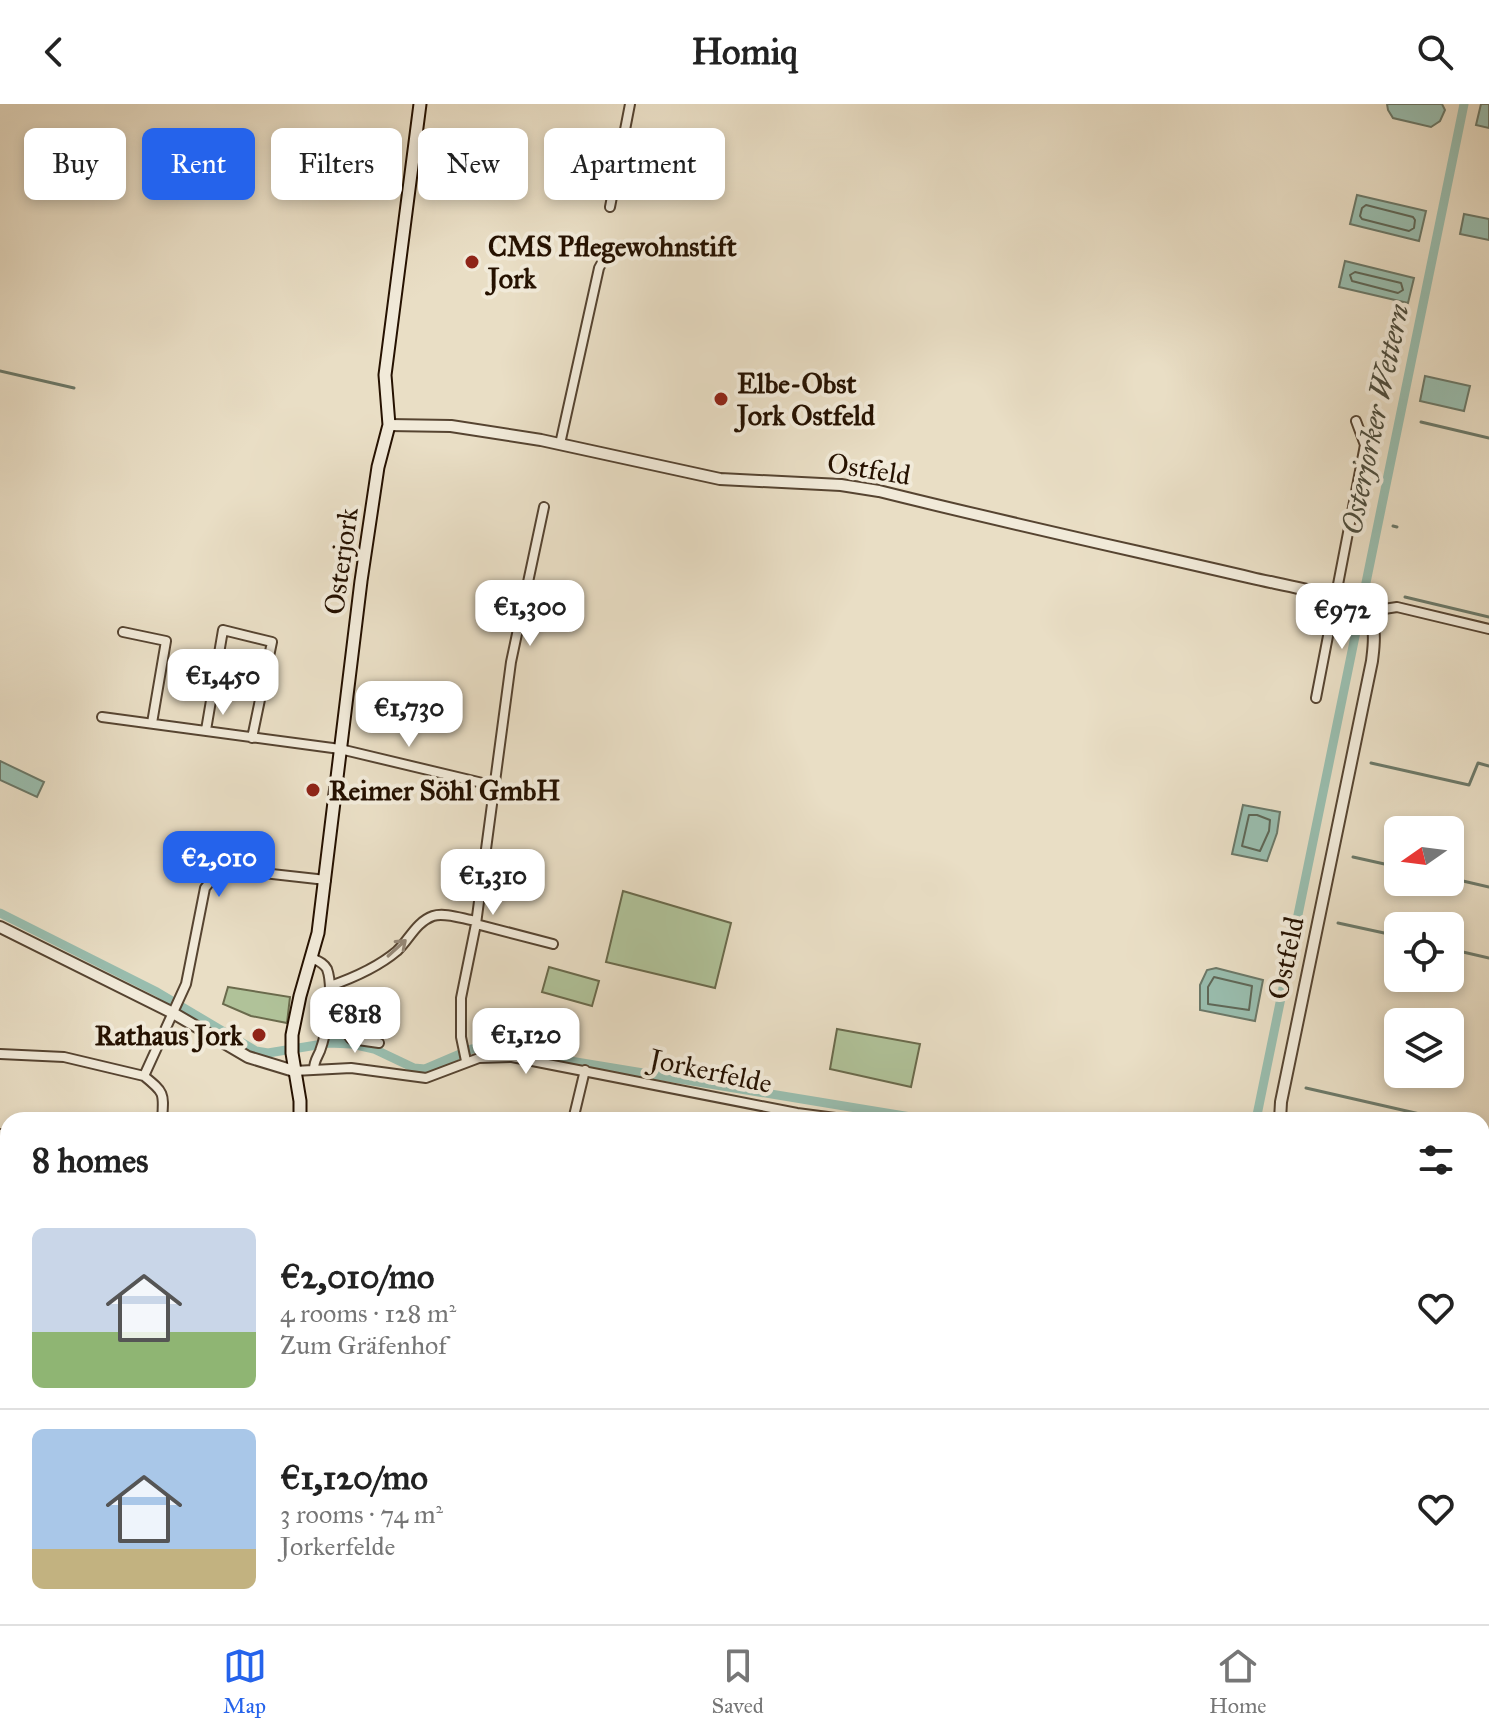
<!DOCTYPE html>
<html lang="en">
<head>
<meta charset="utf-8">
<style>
  body { margin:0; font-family:"IM FELL Great Primer",serif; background:#f6f6f6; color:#222; height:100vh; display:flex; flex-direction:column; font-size:30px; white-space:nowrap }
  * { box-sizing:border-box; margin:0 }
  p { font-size:26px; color:#767676 }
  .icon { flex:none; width:44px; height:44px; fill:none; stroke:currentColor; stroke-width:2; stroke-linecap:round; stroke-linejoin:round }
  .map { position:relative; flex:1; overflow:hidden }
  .drawer { position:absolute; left:0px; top:1008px; width:1490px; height:512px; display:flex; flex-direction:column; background:#fff; border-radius:24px 24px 0 0; box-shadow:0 4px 12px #0003 }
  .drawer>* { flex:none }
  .top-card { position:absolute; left:24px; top:24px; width:800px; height:72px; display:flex; gap:16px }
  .needle { width:52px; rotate:256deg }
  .fabs { position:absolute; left:1384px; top:712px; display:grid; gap:16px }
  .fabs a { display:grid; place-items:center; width:80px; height:80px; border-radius:12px; background:#fff; box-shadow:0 4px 12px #0003; font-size:40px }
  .price { position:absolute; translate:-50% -68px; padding:0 18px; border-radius:16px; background:#fff; color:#222; font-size:26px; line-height:52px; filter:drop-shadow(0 2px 4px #0008) }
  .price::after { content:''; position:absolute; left:50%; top:48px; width:24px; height:18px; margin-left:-12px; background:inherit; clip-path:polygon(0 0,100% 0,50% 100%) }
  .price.on { background:#2563eb; color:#fff }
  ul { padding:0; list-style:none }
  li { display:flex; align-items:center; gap:24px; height:200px; padding:0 32px }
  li+li { border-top:2px solid #e0e0e0 }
  li span { display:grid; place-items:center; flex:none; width:224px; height:160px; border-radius:12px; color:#555 }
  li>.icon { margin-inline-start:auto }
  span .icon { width:96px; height:96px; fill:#fffc; stroke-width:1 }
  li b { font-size:34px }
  h2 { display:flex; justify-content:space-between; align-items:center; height:96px; padding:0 32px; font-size:34px }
  .chip { padding:0 28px; border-radius:12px; background:#fff; box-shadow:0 4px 12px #0003; font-size:28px; line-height:72px }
  .chip.on { background:#2563eb; color:#fff }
  header { display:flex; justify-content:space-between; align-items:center; height:104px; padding:0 32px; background:#fff; font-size:36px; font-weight:700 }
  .menu { display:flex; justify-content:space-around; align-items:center; height:112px; border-top:2px solid #e0e0e0; background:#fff; font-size:22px; color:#767676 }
  .menu a { display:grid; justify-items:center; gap:4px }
  .menu .on { color:#2563eb }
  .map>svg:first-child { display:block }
  .green { fill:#b0c299; stroke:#6a6a4c; stroke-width:2 }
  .water { fill:#99bdae; stroke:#6b7868; stroke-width:2 }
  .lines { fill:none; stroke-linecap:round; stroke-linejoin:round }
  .shore { stroke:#5f6757; stroke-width:2 }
  .stream { stroke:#6b7868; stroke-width:3 }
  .canal { stroke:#99bdae; stroke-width:9 }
  .minor-casing { stroke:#564431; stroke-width:12 }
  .tertiary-casing { stroke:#564431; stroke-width:14 }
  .secondary-casing { stroke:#251100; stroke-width:15 }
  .minor { stroke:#f1ead9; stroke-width:8 }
  .tertiary { stroke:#f1ead9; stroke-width:10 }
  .secondary { stroke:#f1ead9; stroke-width:11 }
  .oneway { stroke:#958877 }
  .poi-dot { fill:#8f2418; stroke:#f1ead9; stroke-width:3 }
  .labels { text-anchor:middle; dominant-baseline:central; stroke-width:8; stroke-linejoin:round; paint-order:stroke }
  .poi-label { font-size:28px; font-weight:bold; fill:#251100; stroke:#f1ead9; text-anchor:start }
  .street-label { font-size:28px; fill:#251100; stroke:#f1ead9 }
  .water-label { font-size:30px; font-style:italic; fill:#4e4d3d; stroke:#f1ead9 }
</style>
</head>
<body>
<header><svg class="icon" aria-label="back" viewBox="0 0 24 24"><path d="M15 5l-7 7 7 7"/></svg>Homiq<svg class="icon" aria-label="search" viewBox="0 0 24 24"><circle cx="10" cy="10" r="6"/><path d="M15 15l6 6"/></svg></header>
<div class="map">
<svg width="1489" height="1520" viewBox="0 0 1489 1520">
  <rect width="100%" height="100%" fill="#e9dec5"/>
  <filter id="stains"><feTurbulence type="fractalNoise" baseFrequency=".0025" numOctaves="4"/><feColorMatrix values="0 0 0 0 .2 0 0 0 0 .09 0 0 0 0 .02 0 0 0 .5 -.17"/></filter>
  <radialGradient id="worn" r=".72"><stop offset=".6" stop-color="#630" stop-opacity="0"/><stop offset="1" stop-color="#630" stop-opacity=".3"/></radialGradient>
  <path class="green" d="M623,787L731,819L715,884L606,858Z
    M549,863L599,877L592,902L542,888Z
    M228,883L290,893L287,919L251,912L223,900Z
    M837,925L920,940L911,983L830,965Z"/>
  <path class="water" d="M1387,0H1442L1445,6L1440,17L1431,23L1393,14L1388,6Z
    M1481,0H1489V24L1476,21Z
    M1357,91L1426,107L1419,137L1350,120Z
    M1464,110L1489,115V136L1460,130Z
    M1345,157L1414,174L1408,199L1339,183Z
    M1425,272L1470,282L1464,307L1420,297Z
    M0,657L44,678L37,693L0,676Z
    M1243,701L1280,708L1277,729L1267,757L1232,750Z
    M1216,864L1263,876L1255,917L1200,906V881L1207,866Z"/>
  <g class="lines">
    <path class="shore" d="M1366,101L1413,113L1415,116L1414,124L1409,127L1362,115L1360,112L1362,104Z
      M1355,168L1401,179L1403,186L1398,189L1352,177L1350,171Z
      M1249,711H1257L1270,716L1269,727L1260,747L1242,742Z
      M1214,873L1252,882L1249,906L1208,900V883Z"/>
    <path class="stream" d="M0,267L74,284
      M1421,318L1489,334
      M1393,422L1397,423
      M1405,493L1489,513
      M1371,659L1469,681L1478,659L1489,662
      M1353,753L1398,763
      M1450,774L1489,783
      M1338,819L1398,832
      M1450,845L1489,854
      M1306,984L1446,1016
      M1482,1024L1489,1026
      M1482,1483L1489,1485
      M1155,1520L1157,1512"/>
    <path class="canal" d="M0,809L157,888L256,947L268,949L329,939L352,940L374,945L414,964L425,965L472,945L483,943H506L564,956L929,1016
      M1256,1016L1464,0
      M1482,1103L1489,1104"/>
    <g class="minor-casing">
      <path id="minor" d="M610,103L630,0
        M560,340L599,164L605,153
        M1369,514L1384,505L1397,503L1489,525
        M123,528L166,537L152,619
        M1316,594L1365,341L1356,317
        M102,613L340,645L495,682
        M206,626L223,526L272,538L252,634
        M476,820L553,840
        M312,854C318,857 324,859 327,865C334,884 327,928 320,947C317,954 314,957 314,965
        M330,882C353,874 378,863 397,847C409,836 416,818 433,812C445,808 463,815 476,817
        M325,922L345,927L351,935L379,939
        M0,950L64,953L144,972L186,880L205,784L214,773L227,765L326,776
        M466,957L461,933V894L476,820L511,558L544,403
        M294,967L351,964L426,974L479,954L512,953L797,1009L851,1016
        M144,972C165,989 164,989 162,1016
        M573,1016L585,966
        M0,1030L8,1048
        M1482,1251L1489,1252
        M1482,1352L1489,1335
        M439,1512L475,1520
        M527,1512L529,1520
        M857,1512L893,1520
        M623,1520L624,1512"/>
    </g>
    <g class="tertiary-casing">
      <path id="tertiary" d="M389,321L451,322L541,336L720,375L841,381L879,387C1003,418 1127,445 1252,474C1276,480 1346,491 1362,506C1378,519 1374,539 1372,557L1281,998L1280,1016
        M0,823L173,909L248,953L294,967
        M1482,1114L1489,1115"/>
    </g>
    <g class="secondary-casing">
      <path id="secondary" d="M300,1016V997L292,949V931L300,892L318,829L361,477L378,363L389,321L385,271L420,0
        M237,1520L238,1512"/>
    </g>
    <use href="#minor" class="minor"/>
    <use href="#tertiary" class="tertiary"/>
    <use href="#secondary" class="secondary"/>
  </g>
  <defs><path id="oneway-shaft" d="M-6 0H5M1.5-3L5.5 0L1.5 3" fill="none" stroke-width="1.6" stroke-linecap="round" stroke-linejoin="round" transform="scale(2)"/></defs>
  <use class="oneway" href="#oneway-shaft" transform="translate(397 844) rotate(-42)"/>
  <g class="poi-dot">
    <circle cx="472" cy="158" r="8"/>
    <circle cx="721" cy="295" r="8"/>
    <circle cx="313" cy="686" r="8"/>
    <circle cx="259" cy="931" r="8"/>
  </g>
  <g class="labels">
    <g class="poi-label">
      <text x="488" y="142">CMS Pflegewohnstift<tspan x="488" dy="32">Jork</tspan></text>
      <text x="737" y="279">Elbe-Obst<tspan x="737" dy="32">Jork Ostfeld</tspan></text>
      <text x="329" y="686">Reimer Söhl GmbH</text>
      <text x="243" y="931" text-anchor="end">Rathaus Jork</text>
    </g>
    <g class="street-label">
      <text transform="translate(869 365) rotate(9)">Ostfeld</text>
      <text transform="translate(341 457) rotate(-82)">Osterjork</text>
      <text transform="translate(1286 854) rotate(-78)">Ostfeld</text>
      <text transform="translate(711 967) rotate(12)">Jorkerfelde</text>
    </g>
    <g class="water-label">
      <text transform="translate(1375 315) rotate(-78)">Osterjorker Wettern</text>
    </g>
  </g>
  <rect width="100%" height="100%" filter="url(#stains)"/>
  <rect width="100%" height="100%" fill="url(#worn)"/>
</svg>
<div class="fabs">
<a><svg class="needle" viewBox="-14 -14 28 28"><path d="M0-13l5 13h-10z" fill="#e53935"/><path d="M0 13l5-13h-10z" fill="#767676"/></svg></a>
<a><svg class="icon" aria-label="locate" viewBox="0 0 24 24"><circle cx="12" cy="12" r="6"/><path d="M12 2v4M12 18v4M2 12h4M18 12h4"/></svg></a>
<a><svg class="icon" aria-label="layers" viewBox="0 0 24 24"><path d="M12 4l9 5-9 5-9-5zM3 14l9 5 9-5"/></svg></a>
</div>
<b class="price" style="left:530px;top:544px">€1,300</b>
<b class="price" style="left:1342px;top:547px">€972</b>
<b class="price" style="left:223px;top:613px">€1,450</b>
<b class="price" style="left:409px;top:645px">€1,730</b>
<b class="price on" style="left:219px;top:795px">€2,010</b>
<b class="price" style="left:493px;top:813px">€1,310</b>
<b class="price" style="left:355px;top:951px">€818</b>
<b class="price" style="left:526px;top:972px">€1,120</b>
<div class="top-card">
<a class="chip">Buy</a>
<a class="chip on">Rent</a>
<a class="chip">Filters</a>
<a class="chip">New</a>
<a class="chip">Apartment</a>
</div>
<section class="drawer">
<h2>8 homes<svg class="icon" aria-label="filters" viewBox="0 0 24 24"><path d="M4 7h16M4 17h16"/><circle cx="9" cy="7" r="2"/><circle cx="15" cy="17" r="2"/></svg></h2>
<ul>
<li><span style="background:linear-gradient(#c9d6e8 65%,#8fb573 0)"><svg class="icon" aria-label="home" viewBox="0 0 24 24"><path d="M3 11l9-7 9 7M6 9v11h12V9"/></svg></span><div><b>€2,010/mo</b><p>4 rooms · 128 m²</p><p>Zum Gräfenhof</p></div><svg class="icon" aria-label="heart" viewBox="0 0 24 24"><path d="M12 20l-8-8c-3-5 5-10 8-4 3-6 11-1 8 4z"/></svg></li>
<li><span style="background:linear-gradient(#a9c7e8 75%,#c2b280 0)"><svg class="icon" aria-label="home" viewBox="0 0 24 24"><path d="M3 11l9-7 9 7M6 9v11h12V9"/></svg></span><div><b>€1,120/mo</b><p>3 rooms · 74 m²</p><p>Jorkerfelde</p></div><svg class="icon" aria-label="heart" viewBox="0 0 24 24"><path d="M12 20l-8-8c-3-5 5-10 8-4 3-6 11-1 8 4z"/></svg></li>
</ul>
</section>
</div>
<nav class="menu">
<a class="on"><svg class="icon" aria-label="map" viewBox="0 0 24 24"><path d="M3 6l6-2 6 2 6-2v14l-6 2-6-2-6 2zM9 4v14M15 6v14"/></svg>Map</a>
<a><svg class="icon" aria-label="saved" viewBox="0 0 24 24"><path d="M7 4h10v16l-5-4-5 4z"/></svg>Saved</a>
<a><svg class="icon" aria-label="home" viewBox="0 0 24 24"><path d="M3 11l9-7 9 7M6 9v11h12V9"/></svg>Home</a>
</nav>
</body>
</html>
